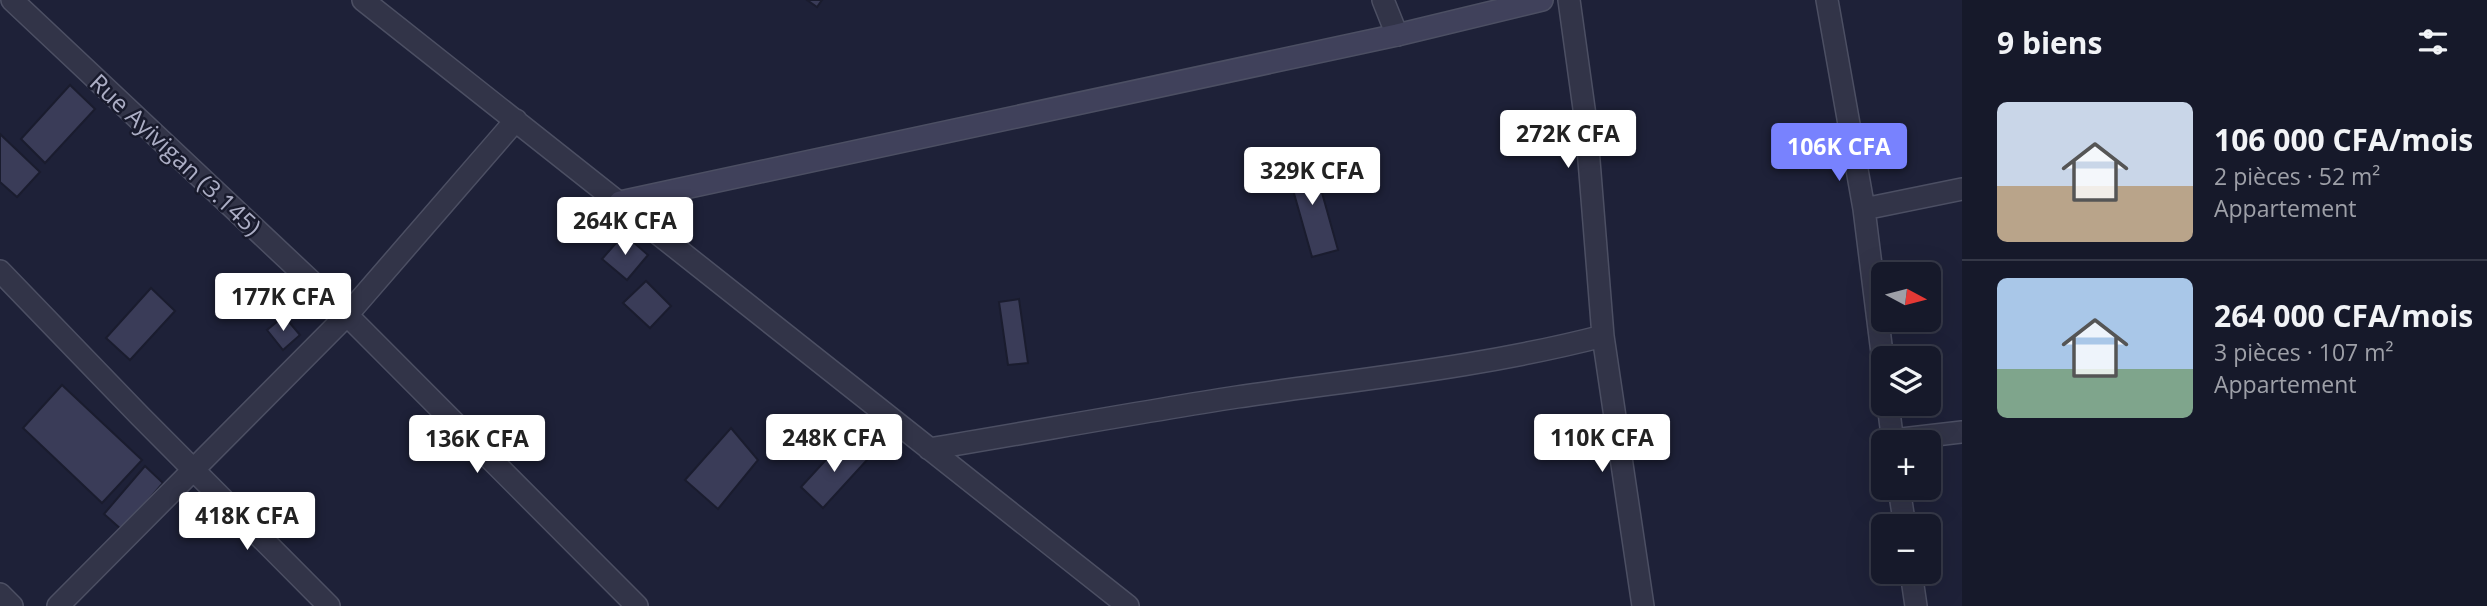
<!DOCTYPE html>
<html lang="fr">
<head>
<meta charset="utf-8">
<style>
  body { margin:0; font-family:"Open Sans",sans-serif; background:#232636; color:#f1f3f6; height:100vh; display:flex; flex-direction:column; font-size:26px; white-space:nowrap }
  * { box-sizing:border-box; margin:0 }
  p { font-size:23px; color:#9ea0a8 }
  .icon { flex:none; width:38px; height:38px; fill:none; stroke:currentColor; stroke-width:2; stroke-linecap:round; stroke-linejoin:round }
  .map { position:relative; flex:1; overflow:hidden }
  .panel { display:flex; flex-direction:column; background:#16192a; width:525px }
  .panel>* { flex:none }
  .needle { width:46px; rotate:97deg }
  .controls { position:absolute; left:1871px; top:262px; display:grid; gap:14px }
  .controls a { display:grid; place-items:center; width:70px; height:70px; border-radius:10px; background:#16192a; box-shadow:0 7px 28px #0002,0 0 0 2px #353847; font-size:35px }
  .price { position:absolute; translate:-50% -60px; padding:0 16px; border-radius:7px; background:#fff; color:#222; font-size:23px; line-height:46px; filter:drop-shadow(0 2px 4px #0008) }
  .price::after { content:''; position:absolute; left:50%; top:42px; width:21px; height:16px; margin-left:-10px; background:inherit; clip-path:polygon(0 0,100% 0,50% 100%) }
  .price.on { background:#7882fe; color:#fff }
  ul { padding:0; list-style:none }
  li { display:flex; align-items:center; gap:21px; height:175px; padding:0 35px }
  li+li { border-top:2px solid #353847 }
  li span { display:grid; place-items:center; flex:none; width:196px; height:140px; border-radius:10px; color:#555 }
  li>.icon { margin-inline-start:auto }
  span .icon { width:84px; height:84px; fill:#fffc; stroke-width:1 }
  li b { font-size:30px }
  h2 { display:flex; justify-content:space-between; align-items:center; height:84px; padding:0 35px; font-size:30px }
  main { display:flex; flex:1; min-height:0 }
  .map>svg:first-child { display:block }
  .building { fill:#3a3c58; stroke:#1a1c2e; stroke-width:2 }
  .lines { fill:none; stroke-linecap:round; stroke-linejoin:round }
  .street-casing { stroke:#4c4f63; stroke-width:24 }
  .secondary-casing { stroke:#4c4f63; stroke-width:24 }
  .street { stroke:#323448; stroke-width:21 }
  .secondary { stroke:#40415b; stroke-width:21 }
  .labels { text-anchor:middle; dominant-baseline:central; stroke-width:5; stroke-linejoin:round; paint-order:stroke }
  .street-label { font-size:24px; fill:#acaec5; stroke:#181a2c }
</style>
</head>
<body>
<main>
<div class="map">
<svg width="1962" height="606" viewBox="0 0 1962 606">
  <rect width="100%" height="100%" fill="#1e2138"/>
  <path class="building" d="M807,0H822L817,7Z
    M70,85L95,109L45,163L21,139Z
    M0,134L40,172L17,197L0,182Z
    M1312,157L1338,250L1312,257L1286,165Z
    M624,234L648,255L627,280L602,259Z
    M646,281L671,306L650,328L623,303Z
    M151,288L175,311L130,360L106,338Z
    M1019,299L1028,363L1008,365L999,302Z
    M284,316L300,335L283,350L267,330Z
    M62,385L142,460L102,503L23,428Z
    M731,428L758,460L718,509L685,480Z
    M845,439L867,460L823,508L801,487Z
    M145,466L163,483L122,530L104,514Z"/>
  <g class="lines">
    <g class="street-casing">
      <path id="street" d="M12,0L347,315L637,606
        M363,0L1128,606
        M1383,0L1397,35
        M1569,0L1586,123L1603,336L1643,606
        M1827,0L1864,209L1883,361
        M1864,209L1962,189
        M0,271L140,416L329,606
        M1888,404L1893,443
        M1893,440L1962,432
        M929,449C1032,432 1134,413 1237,397C1360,379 1483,367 1603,336
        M1899,488L1905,527
        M1911,572L1916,606
        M0,594L12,606
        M58,606L347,315L516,120"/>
    </g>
    <g class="secondary-casing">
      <path id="secondary" d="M620,202L1397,35L1542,0"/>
    </g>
    <use href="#street" class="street"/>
    <use href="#secondary" class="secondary"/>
  </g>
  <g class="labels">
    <g class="street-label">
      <text transform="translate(176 154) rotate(43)">Rue Ayivigan (3.145)</text>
    </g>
  </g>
</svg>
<div class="controls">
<a><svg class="needle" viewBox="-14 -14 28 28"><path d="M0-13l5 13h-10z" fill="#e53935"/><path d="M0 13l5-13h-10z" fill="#9ea0a8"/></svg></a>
<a><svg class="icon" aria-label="layers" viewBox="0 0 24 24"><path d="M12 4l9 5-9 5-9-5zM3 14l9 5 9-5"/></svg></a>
<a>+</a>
<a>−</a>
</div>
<b class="price" style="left:1568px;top:170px">272K CFA</b>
<b class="price on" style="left:1839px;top:183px">106K CFA</b>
<b class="price" style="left:1312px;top:207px">329K CFA</b>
<b class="price" style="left:625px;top:257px">264K CFA</b>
<b class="price" style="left:283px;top:333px">177K CFA</b>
<b class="price" style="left:834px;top:474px">248K CFA</b>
<b class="price" style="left:1602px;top:474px">110K CFA</b>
<b class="price" style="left:477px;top:475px">136K CFA</b>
<b class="price" style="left:247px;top:552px">418K CFA</b>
</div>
<section class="panel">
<h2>9 biens<svg class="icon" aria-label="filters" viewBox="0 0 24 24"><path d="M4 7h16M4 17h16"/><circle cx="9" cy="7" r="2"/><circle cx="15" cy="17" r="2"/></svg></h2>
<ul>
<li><span style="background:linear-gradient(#c9d6e8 60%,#b9a48a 0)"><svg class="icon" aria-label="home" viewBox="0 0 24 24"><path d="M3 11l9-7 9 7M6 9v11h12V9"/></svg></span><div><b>106 000 CFA/mois</b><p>2 pièces · 52 m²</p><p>Appartement</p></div></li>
<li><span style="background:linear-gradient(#a9c7e8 65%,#7fa58c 0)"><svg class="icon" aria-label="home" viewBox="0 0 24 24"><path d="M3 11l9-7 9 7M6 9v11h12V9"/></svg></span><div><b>264 000 CFA/mois</b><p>3 pièces · 107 m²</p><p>Appartement</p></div></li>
</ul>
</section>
</main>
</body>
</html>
